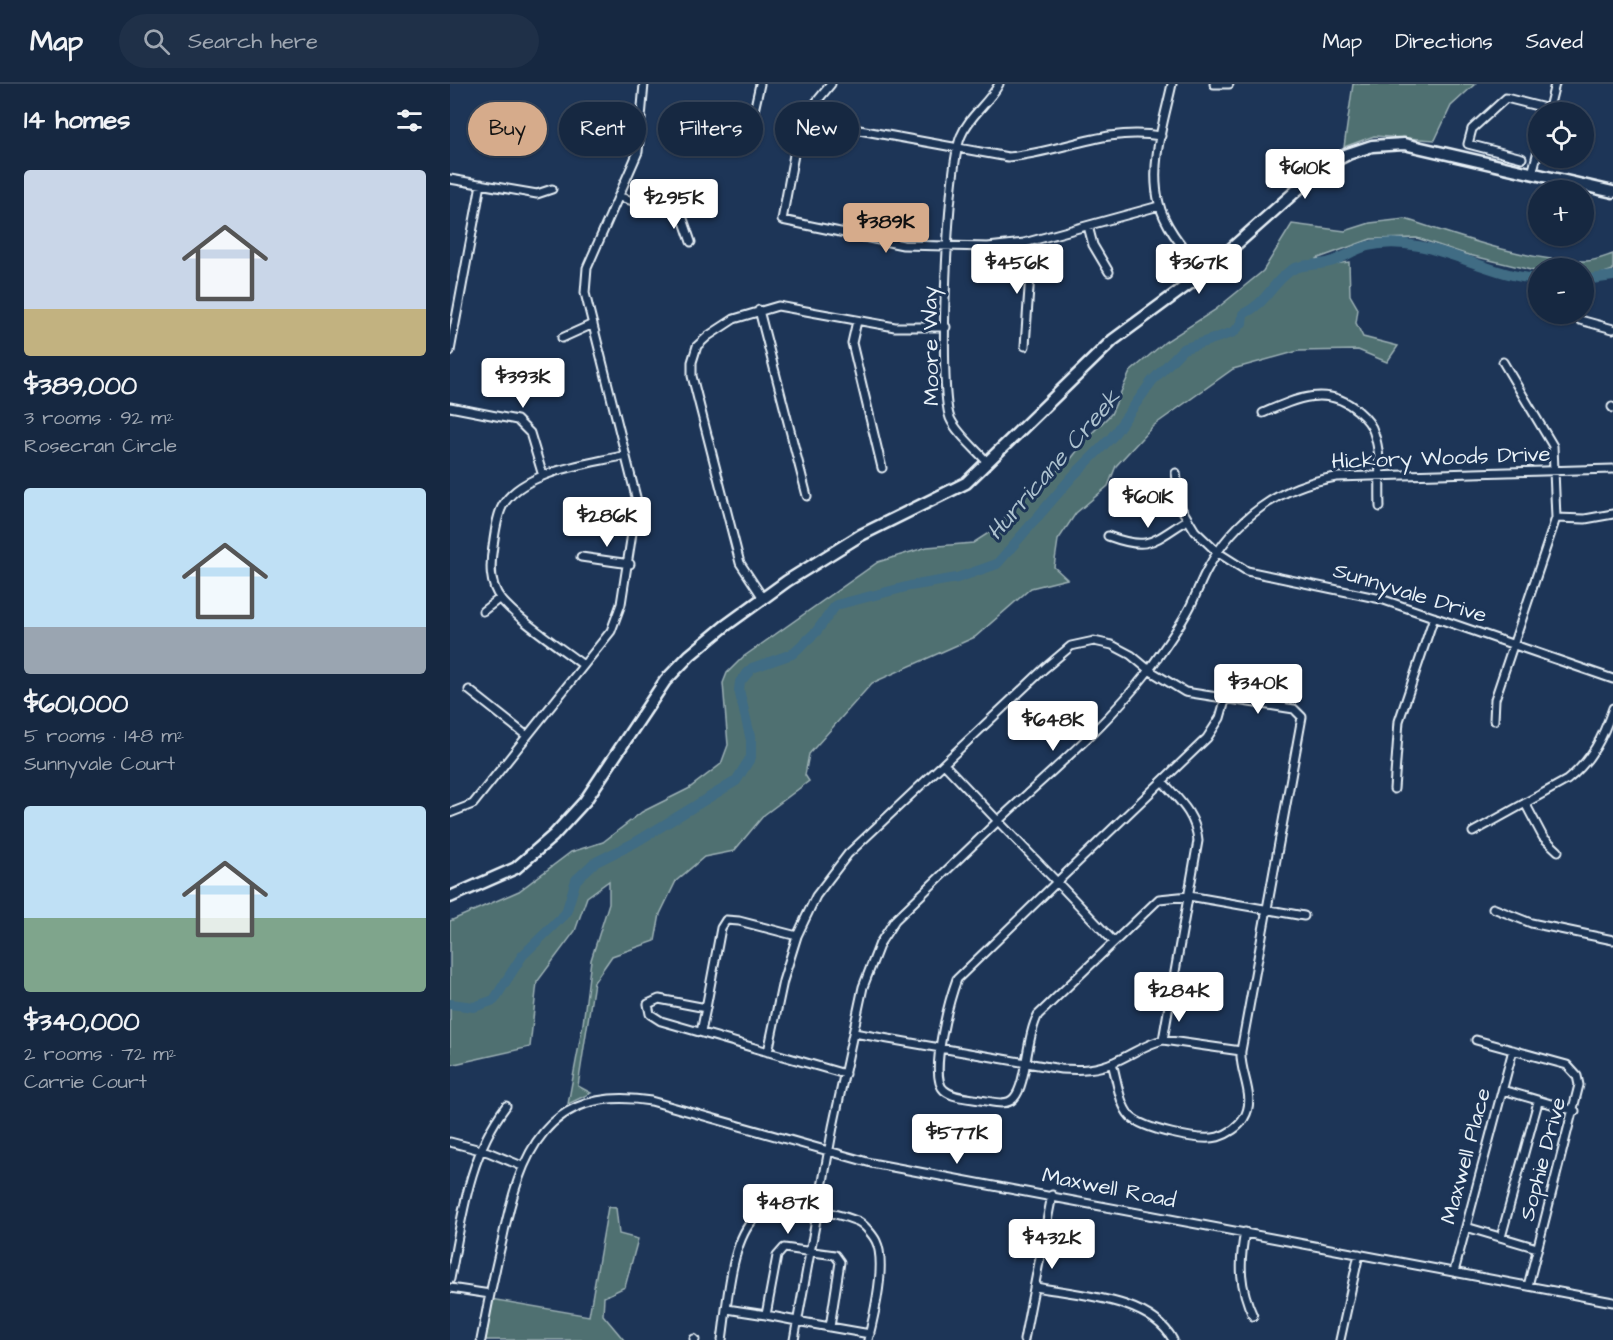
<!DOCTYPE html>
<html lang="en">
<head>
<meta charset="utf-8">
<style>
  body { margin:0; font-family:"Architects Daughter",sans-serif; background:#1f3048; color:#f1f3f6; height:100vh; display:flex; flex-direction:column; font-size:22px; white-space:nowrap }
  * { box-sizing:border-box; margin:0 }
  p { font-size:20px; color:#9ea6b1 }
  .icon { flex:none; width:33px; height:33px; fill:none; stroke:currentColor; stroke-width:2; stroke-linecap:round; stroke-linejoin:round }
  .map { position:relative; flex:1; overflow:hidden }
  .drawer { display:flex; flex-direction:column; background:#162841; width:450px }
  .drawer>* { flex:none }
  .hud { position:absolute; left:18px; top:18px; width:570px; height:54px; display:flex; gap:12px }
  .fabs { position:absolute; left:1078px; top:18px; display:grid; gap:12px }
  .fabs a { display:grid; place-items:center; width:66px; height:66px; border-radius:50%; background:#162841; box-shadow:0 2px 4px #0004,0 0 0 2px #35445a; font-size:30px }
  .price { position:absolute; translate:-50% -51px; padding:0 14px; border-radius:6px; background:#fff; color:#222; font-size:20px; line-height:39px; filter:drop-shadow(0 2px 3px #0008) }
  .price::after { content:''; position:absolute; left:50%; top:36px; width:18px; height:14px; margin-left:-9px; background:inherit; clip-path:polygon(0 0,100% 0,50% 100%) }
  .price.current { background:#d6ab8b; color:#111 }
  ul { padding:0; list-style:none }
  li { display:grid; align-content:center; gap:12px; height:318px; padding:0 24px }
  li span { display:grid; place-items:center; height:186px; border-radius:6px; color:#555 }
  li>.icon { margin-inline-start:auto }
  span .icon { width:108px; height:108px; fill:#fffc; stroke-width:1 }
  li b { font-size:26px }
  h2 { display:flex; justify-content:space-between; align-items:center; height:72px; padding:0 24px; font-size:26px }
  .chip { padding:0 21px; border-radius:27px; background:#162841; box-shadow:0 2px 4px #0004,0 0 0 2px #35445a; font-size:21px; line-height:54px }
  .chip.current { background:#d6ab8b; color:#111 }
  header { display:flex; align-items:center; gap:36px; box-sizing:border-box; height:84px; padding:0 30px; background:#162841; border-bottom:2px solid #35445a }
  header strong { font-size:28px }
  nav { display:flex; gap:33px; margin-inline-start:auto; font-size:21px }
  .search { width:420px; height:54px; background:#1f3048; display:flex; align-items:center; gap:15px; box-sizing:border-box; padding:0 21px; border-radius:33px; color:#9ea6b1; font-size:22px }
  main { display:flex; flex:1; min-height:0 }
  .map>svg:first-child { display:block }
  .green { fill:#4f7071; stroke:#9cb0b4; stroke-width:1.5 }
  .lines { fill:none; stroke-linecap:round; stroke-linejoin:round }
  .river { stroke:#406c84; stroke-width:10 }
  .street-casing { stroke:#e8f1f8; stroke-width:11 }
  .secondary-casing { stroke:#e8f1f8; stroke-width:15 }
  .street { stroke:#1d3557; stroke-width:7 }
  .secondary { stroke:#1d3557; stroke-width:10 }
  .labels { text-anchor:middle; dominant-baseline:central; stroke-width:6; stroke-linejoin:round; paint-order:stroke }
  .street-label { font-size:22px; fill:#e8f1f8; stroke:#1d3557 }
  .water-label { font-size:24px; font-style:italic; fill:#adc2cf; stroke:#1d3557 }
</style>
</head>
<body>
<header>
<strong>Map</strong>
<div class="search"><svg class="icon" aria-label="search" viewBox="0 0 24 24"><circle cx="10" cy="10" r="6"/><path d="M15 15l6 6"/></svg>Search here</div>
<nav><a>Map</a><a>Directions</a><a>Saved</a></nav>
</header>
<main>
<section class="drawer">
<h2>14 homes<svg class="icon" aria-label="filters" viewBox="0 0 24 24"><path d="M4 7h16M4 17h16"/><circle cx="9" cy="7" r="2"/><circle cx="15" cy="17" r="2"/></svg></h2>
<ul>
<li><span style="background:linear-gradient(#c9d6e8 75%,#c2b280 0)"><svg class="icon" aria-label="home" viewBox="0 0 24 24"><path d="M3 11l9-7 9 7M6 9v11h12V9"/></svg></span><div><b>$389,000</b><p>3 rooms · 92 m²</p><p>Rosecran Circle</p></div></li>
<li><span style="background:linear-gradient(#bfe0f5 75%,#9aa5b1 0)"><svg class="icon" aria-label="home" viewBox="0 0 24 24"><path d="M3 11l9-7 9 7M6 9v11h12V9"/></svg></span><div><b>$601,000</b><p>5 rooms · 148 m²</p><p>Sunnyvale Court</p></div></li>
<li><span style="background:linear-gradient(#bfe0f5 60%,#7fa58c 0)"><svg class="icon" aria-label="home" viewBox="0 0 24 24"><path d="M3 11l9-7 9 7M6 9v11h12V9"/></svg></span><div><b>$340,000</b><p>2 rooms · 72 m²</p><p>Carrie Court</p></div></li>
</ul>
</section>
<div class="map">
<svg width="1163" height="1256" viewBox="0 0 1163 1256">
  <rect width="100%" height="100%" fill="#1d3557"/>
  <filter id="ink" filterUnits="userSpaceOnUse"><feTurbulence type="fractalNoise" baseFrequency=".0167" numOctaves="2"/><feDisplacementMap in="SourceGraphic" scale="12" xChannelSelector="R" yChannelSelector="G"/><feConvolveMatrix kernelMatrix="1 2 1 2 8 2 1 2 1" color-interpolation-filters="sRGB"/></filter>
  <g filter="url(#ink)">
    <path class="green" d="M903,0H1025L1001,22L985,56L924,52L894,63Z
      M435 132a7 7 0 1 1 14 0a7 7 0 1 1-14 0Z
      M955,135C1008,152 1081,179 1136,177C1145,177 1154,173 1163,170V186L1148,191L1134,192V184H1089V188L1015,170L967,154L921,155L866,175L870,182L899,178L900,211L908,225L906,239L913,253L948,262L937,278L908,266L848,267L783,285L703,342L666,382L658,402L626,429L608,456L604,483L617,495L581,504L525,553L422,599L359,670L355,691L359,697L314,731L284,767L254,773L226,797L210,830L205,857L162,872L144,898L128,1002L141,1009L118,1020L133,940L141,876L159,819V797L137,813L125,847L87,898L80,963L0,981V837L69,807L121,768L153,758L192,728L238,705L271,680L278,661L273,599L277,589L293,573L428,478L477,463L523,459L548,443L571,411L617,380L638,353L661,330L680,288L715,258L765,226L813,187L842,140L895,147L920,139Z
      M158,1123L166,1124L169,1150L188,1155L175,1203L154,1213L153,1231L174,1256H32L41,1215L139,1232Z"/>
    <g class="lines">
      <path class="river" d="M1134,196L1163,192
        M0,920L24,923L44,916L72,872L116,829L126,796L144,779L186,758L286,697L301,673V656L289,606L290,598L302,584L342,570L366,548L386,521L460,502L507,494L547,480L622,393L662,353L702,297L733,265L784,248L792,239L793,230C816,220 821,200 840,187C851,179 867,182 880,178C893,174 905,165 918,162C977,148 1033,192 1089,195"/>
      <g class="street-casing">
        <path id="street" d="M381,0L350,38L332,136L453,161L538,163L574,159L709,122
          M722,0C714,37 699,81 709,119C715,145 738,169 754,189
          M764,0H779
          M362,22L375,36L393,43L558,73C614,68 652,43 711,52
          M1098,28L1105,0
          M297,58L310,0
          M1072,74L1018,60L1022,45L1056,14L1099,25
          M1082,90L1089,63
          M0,95L87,110L102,105
          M170,113L202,123L230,126L251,111
          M230,126L241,158
          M638,142L643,161L659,188
          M574,159L580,190L575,262
          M309,226L357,412
          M1130,236L1163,245
          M407,237L402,259L432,384
          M112,254L143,240
          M0,267L31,100
          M0,323L67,336L80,349L93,392
          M1162,323L1163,324
          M813,329C845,315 878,300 908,327C915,333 922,341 924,349C932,372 929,399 930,423
          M538,379C527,366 507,350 500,334C488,303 497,83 511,52C519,32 539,19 549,0
          M726,389L731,424L745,447L767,468L797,487L931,515L1163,595
          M1106,434L1135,435L1163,430
          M658,452C699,467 702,458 737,436
          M131,473L180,480
          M313,514L290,479L242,292V278L247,262L258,252L284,235L328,222L445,243H496
          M33,527L50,514
          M133,581C111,564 67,535 51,515C39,500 40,480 43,462C45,449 47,428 55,418C78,386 140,380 176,371
          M19,606L77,652
          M776,613L770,634L757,654L607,798L548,737C599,689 656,642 699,586C713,566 730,543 741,521C747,509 751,496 758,484C785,434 830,402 886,393L1163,385
          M1044,636L1045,615L1106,434L1103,362L1053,278
          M713,698C730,717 746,731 748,757L713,956
          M944,705L949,637L984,533
          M1075,719L1093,753L1108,767
          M0,729L23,720L161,547L171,520L187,417L135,209L137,184L188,68L194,0
          M1023,748L1117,696C1142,676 1153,653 1163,624
          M1043,824L1081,839L1163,856
          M664,858L607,798L507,895C500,914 478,992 494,1006C503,1014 519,1014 530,1016C541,1017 556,1023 564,1014C577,1000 576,952 588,931L709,815L739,812L854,832
          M251,948L256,924
          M404,949L611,985C630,986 647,986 664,978C681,971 695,960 713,956L791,967
          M1026,956L1117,981L1127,992L1129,1001L1078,1202
          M318,968L333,897L347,852
          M395,990L211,937L200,930L198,920L209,915L256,924L271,844L276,836L289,837L347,852L366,812L398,770L595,584L621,562L644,557L662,561L681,571L699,586L735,608L844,625L852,633L791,967C789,989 807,1013 794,1034C789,1043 778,1050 768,1053C750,1058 693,1045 680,1032C669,1020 667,995 662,979
          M1053,1006L1125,1027
          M0,1058L38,1068L72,1082
          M1016,1143L1087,1164
          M795,1148C789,1179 789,1202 803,1232
          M1051,1153L1088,1018
          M1004,1188L1063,966
          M0,1195C12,1135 18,1072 56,1022
          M586,1203C628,1211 701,1214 723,1256
          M0,1204L40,1210
          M277,1225L316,1231
          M380,1243L390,1178L385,1171L334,1164L327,1172L316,1231C350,1238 385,1244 420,1250
          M244,1255L245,1256
          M31,1256C37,1223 44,1190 52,1157C70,1070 96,1000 201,1017L421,1079L1163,1218
          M272,1256C277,1224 280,1162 302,1137C322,1116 382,1127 407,1137C413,1139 423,1151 426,1157C437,1179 424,1232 418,1256
          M344,1256L383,1043L413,903L430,859L445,836L548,737L494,680
          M574,1256L602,1111
          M890,1256L909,1170"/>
      </g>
      <g class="secondary-casing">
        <path id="secondary" d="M0,813L66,784L103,752L135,717L215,597L240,571L275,542L337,497L411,451L516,399L663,256L754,189L873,83L898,70L922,62L954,60L1163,108"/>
      </g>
      <use href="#street" class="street"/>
      <use href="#secondary" class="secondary"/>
    </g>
  </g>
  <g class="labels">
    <g class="street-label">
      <text transform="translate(481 262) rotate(-91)">Moore Way</text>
      <text transform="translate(991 374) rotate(-2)">Hickory Woods Drive</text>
      <text transform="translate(960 509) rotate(17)">Sunnyvale Drive</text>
      <text transform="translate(1016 1072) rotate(-75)">Maxwell Place</text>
      <text transform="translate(1093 1075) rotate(-75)">Sophie Drive</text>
      <text transform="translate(659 1104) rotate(11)">Maxwell Road</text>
    </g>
    <g class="water-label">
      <text transform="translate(604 381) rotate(-49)">Hurricane Creek</text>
    </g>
  </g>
</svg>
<div class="fabs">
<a><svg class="icon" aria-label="locate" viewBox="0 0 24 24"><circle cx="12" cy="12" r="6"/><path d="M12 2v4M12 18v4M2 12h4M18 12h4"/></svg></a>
<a>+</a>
<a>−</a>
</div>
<b class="price" style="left:855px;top:116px">$610K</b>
<b class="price" style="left:224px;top:146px">$295K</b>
<b class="price current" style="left:436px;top:170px">$389K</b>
<b class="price" style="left:567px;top:211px">$456K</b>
<b class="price" style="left:749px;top:211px">$367K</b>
<b class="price" style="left:73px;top:325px">$393K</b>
<b class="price" style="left:698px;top:445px">$601K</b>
<b class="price" style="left:157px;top:464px">$286K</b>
<b class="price" style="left:808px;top:631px">$340K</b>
<b class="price" style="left:603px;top:668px">$648K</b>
<b class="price" style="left:729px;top:939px">$284K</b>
<b class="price" style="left:507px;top:1081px">$577K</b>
<b class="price" style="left:338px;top:1151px">$487K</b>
<b class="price" style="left:602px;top:1186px">$432K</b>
<div class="hud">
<a class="chip current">Buy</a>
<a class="chip">Rent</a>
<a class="chip">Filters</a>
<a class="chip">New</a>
</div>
</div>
</main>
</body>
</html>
